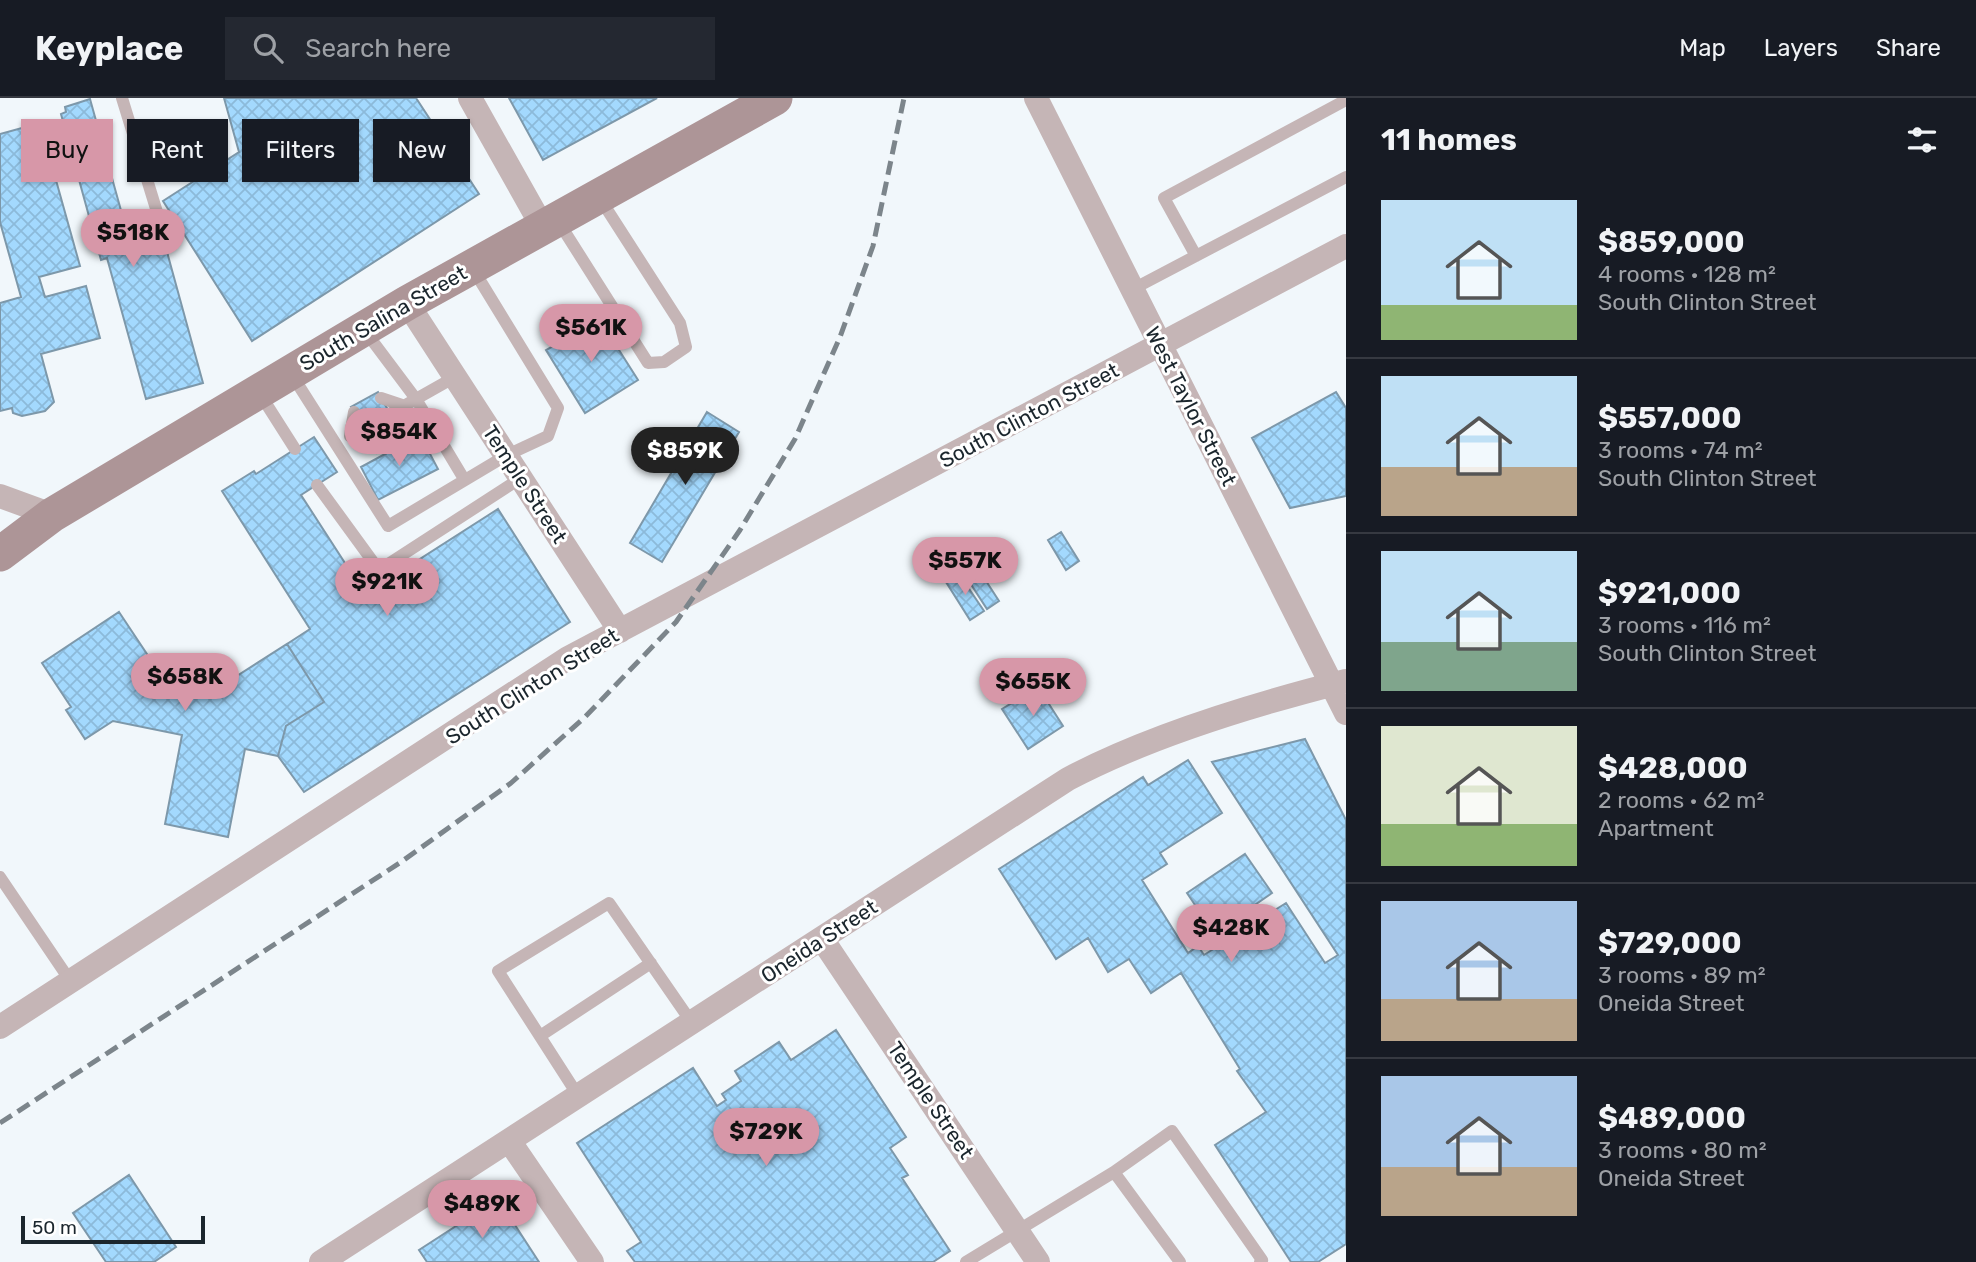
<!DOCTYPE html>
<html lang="en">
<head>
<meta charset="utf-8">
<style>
  body { margin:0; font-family:Rubik,sans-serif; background:#242831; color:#f1f3f6; height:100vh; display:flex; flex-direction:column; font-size:26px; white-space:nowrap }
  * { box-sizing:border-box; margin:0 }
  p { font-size:23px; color:#9ea1a6 }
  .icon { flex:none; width:38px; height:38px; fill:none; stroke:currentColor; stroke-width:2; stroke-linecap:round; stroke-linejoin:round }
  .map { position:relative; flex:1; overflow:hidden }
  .side { display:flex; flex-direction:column; background:#171b24; width:630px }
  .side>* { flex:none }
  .banner { position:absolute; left:21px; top:21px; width:665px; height:63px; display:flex; gap:14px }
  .scale { position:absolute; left:21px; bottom:18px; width:184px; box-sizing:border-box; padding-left:7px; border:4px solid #1b262d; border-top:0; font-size:19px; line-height:24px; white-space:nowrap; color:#1b262d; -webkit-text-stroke:5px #fff; paint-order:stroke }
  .price { position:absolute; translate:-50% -60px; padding:0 16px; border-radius:24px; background:#d797a8; color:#111; font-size:23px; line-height:46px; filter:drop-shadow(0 2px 4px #0008) }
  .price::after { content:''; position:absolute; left:50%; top:42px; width:21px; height:16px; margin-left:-10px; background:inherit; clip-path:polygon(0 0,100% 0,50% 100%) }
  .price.on { background:#222; color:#fff }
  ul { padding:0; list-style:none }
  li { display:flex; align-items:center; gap:21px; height:175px; padding:0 35px }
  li+li { border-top:2px solid #363941 }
  li span { display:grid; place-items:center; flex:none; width:196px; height:140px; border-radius:0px; color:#555 }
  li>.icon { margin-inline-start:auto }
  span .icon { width:84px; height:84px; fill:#fffc; stroke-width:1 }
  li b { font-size:30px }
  h2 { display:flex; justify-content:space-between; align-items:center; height:84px; padding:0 35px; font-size:30px }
  .tag { padding:0 24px; border-radius:0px; background:#171b24; box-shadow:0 2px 5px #0004; font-size:24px; line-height:63px }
  .tag.on { background:#d797a8; color:#111 }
  header { display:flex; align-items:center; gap:42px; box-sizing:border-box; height:98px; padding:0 35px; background:#171b24; border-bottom:2px solid #363941 }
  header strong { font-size:33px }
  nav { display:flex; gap:38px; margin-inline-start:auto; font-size:24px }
  .search { width:490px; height:63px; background:#242831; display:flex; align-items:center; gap:18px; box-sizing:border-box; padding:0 24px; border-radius:0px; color:#9ea1a6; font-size:26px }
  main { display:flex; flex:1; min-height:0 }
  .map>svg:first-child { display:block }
  .building { fill:url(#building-cross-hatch); stroke:#7d98aa; stroke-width:2 }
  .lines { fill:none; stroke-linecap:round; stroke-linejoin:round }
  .lane { stroke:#c5b5b6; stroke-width:12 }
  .street { stroke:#c5b5b6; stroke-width:24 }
  .secondary { stroke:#ad9597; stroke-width:35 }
  .rail { stroke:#7c858b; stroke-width:5; stroke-dasharray:14 7; stroke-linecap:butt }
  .labels { text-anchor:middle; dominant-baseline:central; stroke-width:6; stroke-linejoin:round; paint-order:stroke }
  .street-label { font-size:21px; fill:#1b262d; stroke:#fff }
</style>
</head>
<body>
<header>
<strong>Keyplace</strong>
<div class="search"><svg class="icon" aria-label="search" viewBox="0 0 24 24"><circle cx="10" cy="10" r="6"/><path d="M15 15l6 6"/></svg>Search here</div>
<nav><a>Map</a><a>Layers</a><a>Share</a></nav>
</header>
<main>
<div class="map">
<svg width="1346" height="1164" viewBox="0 0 1346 1164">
  <defs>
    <pattern id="building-cross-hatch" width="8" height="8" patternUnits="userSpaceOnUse" patternTransform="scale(1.75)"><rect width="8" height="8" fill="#a3d9fe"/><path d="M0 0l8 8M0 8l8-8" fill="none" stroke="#8cbada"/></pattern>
  </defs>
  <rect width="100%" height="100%" fill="#f1f7fb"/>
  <path class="building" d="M224,0H416L479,96L252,243L163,103L239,54Z
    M509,0H657L543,62Z
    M90,1L132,152L164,143L203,285L146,301L107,160L101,162L61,16L66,14L65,9Z
    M40,25L80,168L39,179L45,199L86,188L100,240L41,256L54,304L45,313L22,318L13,315L12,310L0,313V205L21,199L0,124V36Z
    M598,219L638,282L585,315L546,252L557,246L554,240L584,221L587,227Z
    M378,294L404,341L377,355L351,309Z
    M1336,294L1346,310V398L1290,410L1252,340Z
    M707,314L739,334L662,464L630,445Z
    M420,337L438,371L378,402L361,369Z
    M314,339L337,374L301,397L365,496L498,411L570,524L304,694L278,658L286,628L324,604L287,546L310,531L222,393L254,373L256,376Z
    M1061,434L1079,463L1066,472L1048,442Z
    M975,466L999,503L987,511L963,474Z
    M959,476L984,513L970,522L946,484Z
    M119,514L155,568L229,583L287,546L324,604L286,628L278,658L245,651L228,739L165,726L182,637L113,623L85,641L66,612L71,609L42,565Z
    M1038,589L1063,628L1028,651L1002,611Z
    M1305,641L1346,722V1146L1318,1164H1291L1215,1047L1266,1014L1237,973L1240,971L1181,875L1151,895L1129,861L1108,874L1088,840L1056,861L999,771L1143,679L1148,687L1188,662L1222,715L1160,755L1167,766L1142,782L1188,855L1198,848L1204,857L1286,805L1325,865L1338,857L1212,664Z
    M1245,756L1272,795L1214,835L1187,795Z
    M836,932L906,1039L890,1050L908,1077L902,1080L950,1153L933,1164H635L627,1153L641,1144L577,1045L693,970L717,1008L726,1002L722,996L741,983L735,973L779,944L791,962Z
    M129,1077L176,1149L154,1164H106L73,1115Z
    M498,1101L539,1164H427L419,1152Z"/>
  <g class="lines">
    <path class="lane" d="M122,0L161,127
      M558,123L648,265L664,264L686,249L680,225L599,99
      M1196,158L1164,100L1346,2
      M1133,191L1346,79
      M365,233L416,301L390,316
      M292,277L388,428L507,357L548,338L558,310L473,171
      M455,279L416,301L464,381
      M260,296L295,351
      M381,300L405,308L400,334
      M354,314L350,338L373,349
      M317,387L379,472L521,380
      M0,779L71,884
      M540,938L651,865
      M579,999L498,873L609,805L692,925
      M1114,1074L1172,1033L1262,1162L1260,1164
      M966,1164L1114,1074L1180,1164"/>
    <path class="street" d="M470,0L542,128
      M1036,0L1346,615
      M407,205L620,533
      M0,398L52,417
      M822,841L1038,1164
      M0,929L568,560L1346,148
      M510,1044L592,1164
      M321,1164L1068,681C1151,637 1255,606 1346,583"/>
    <path class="secondary" d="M0,456L52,417L407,205L775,0"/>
    <path class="rail" d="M0,1025L401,764L511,685L585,619L676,524L740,432L795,341L840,239L873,148L904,0"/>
  </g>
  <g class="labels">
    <g class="street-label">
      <text transform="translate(383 220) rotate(-30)">South Salina Street</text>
      <text transform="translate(1191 308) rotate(63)">West Taylor Street</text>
      <text transform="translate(1029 317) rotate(-28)">South Clinton Street</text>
      <text transform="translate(525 386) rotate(57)">Temple Street</text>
      <text transform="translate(532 588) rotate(-32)">South Clinton Street</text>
      <text transform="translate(819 843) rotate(-33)">Oneida Street</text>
      <text transform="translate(931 1002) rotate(56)">Temple Street</text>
    </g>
  </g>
</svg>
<div class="scale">50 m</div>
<b class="price" style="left:133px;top:171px">$518K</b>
<b class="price" style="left:591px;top:266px">$561K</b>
<b class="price" style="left:399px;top:370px">$854K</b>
<b class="price on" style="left:685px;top:389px">$859K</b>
<b class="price" style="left:965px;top:499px">$557K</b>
<b class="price" style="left:387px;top:520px">$921K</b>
<b class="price" style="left:185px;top:615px">$658K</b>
<b class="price" style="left:1033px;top:620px">$655K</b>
<b class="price" style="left:1231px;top:866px">$428K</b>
<b class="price" style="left:766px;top:1070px">$729K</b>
<b class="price" style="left:482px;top:1142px">$489K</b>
<div class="banner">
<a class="tag on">Buy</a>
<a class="tag">Rent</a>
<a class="tag">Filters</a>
<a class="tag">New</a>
</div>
</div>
<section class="side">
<h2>11 homes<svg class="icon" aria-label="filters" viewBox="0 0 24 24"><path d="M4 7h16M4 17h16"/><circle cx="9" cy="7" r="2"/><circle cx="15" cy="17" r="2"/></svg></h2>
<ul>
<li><span style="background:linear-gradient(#bfe0f5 75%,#8fb573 0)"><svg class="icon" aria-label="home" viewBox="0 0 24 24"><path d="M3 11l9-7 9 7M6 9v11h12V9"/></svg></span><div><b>$859,000</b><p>4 rooms · 128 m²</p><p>South Clinton Street</p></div></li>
<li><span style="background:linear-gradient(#bfe0f5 65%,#b9a48a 0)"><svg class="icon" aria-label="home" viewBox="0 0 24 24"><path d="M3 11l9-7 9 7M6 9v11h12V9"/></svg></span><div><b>$557,000</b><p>3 rooms · 74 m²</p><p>South Clinton Street</p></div></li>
<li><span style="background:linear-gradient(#bfe0f5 65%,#7fa58c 0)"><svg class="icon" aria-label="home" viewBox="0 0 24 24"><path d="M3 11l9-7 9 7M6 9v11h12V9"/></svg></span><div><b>$921,000</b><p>3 rooms · 116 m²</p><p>South Clinton Street</p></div></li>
<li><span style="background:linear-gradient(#dfe7d0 70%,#8fb573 0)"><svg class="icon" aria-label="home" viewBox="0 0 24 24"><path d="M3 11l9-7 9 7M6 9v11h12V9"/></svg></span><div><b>$428,000</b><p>2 rooms · 62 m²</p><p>Apartment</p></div></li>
<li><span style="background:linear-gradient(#a9c7e8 70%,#b9a48a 0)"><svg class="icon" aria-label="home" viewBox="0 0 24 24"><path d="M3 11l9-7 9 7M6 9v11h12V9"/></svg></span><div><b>$729,000</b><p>3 rooms · 89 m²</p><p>Oneida Street</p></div></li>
<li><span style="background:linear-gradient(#a9c7e8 65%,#b9a48a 0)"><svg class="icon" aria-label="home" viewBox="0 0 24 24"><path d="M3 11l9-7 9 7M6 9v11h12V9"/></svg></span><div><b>$489,000</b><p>3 rooms · 80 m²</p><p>Oneida Street</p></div></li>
</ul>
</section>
</main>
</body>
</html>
